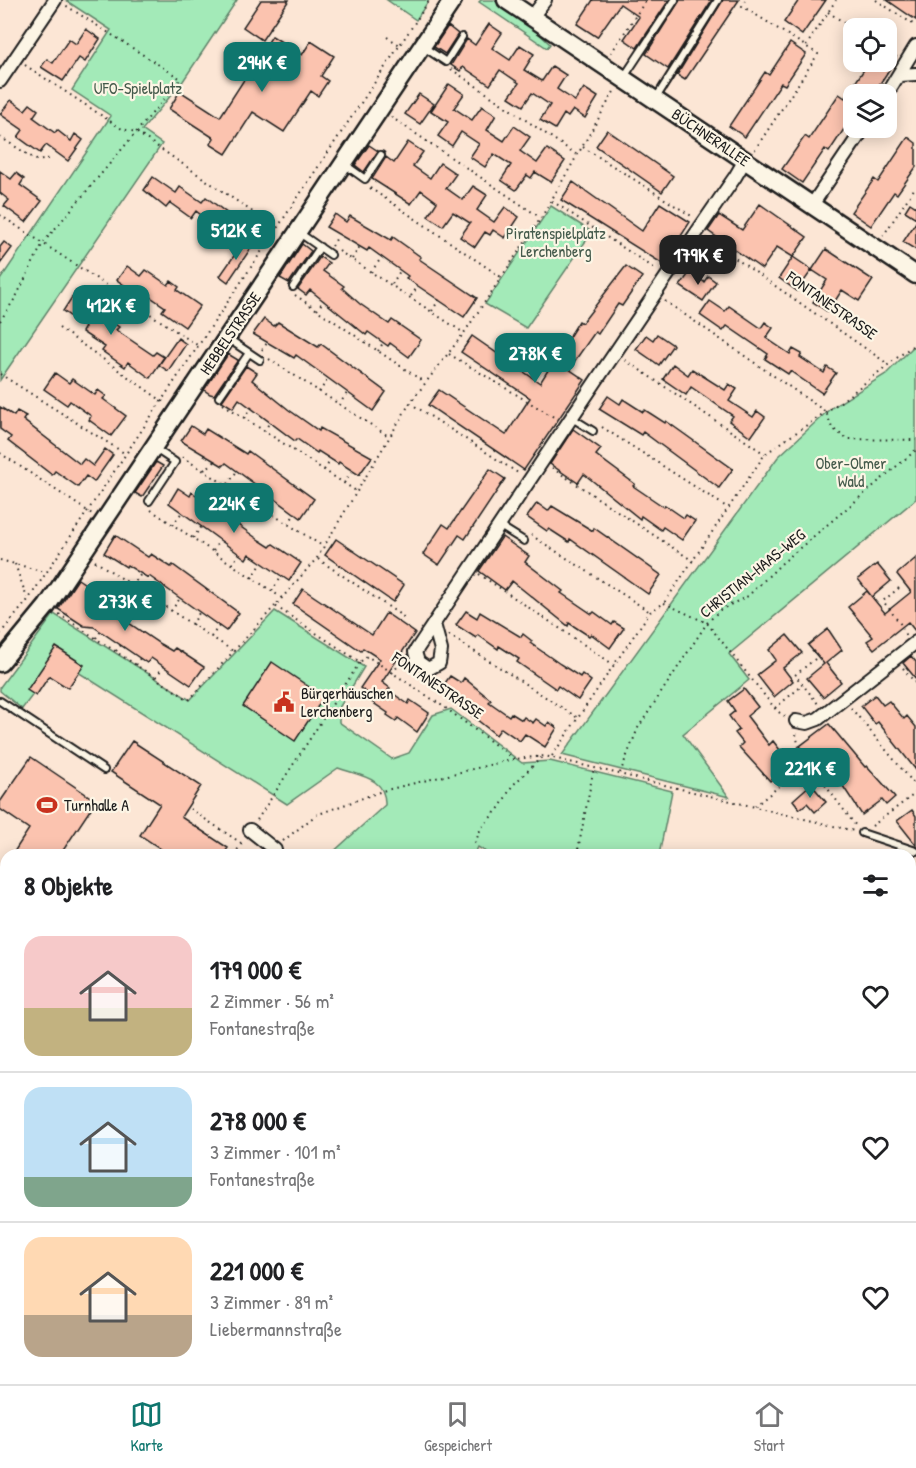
<!DOCTYPE html>
<html lang="de">
<head>
<meta charset="utf-8">
<style>
  body { margin:0; font-family:"Patrick Hand",sans-serif; background:#f6f6f6; color:#202124; height:100vh; display:flex; flex-direction:column; font-size:22px; white-space:nowrap }
  * { box-sizing:border-box; margin:0 }
  p { font-size:20px; color:#757577 }
  .icon { flex:none; width:33px; height:33px; fill:none; stroke:currentColor; stroke-width:2; stroke-linecap:round; stroke-linejoin:round }
  .map { position:relative; flex:1; overflow:hidden }
  .panel { position:absolute; left:0px; top:849px; width:916px; height:536px; display:flex; flex-direction:column; background:#fff; border-radius:18px 18px 0 0; box-shadow:0 3px 15px #0003 }
  .panel>* { flex:none }
  .fabs { position:absolute; left:843px; top:18px; display:grid; gap:12px }
  .fabs a { display:grid; place-items:center; width:54px; height:54px; border-radius:12px; background:#fff; box-shadow:0 3px 15px #0003; font-size:30px }
  .price { position:absolute; translate:-50% -51px; padding:0 14px; border-radius:12px; background:#0f766e; color:#fff; font-size:20px; line-height:39px; filter:drop-shadow(0 2px 3px #0008) }
  .price::after { content:''; position:absolute; left:50%; top:36px; width:18px; height:14px; margin-left:-9px; background:inherit; clip-path:polygon(0 0,100% 0,50% 100%) }
  .price.active { background:#222; color:#fff }
  ul { padding:0; list-style:none }
  li { display:flex; align-items:center; gap:18px; height:150px; padding:0 24px }
  li+li { border-top:2px solid #e0e0e0 }
  li span { display:grid; place-items:center; flex:none; width:168px; height:120px; border-radius:18px; color:#555 }
  li>.icon { margin-inline-start:auto }
  span .icon { width:72px; height:72px; fill:#fffc; stroke-width:1 }
  li b { font-size:26px }
  h2 { display:flex; justify-content:space-between; align-items:center; height:72px; padding:0 24px; font-size:26px }
  .menu { display:flex; justify-content:space-around; align-items:center; height:84px; border-top:2px solid #e0e0e0; background:#fff; font-size:16px; color:#757577 }
  .menu a { display:grid; justify-items:center; gap:3px }
  .menu .active { color:#0f766e }
  .map>svg:first-child { display:block }
  .green { fill:#a3eab8; stroke:#60836a; stroke-width:1.5 }
  .water { fill:#96d8f7; stroke:#658d9f; stroke-width:1.5 }
  .building { fill:#fbc3af; stroke:#1c1c1c; stroke-width:1.5 }
  .lines { fill:none; stroke-linecap:round; stroke-linejoin:round }
  .service-casing { stroke:#1c1c1c; stroke-width:10 }
  .minor-casing { stroke:#1c1c1c; stroke-width:16 }
  .tertiary-casing { stroke:#1c1c1c; stroke-width:21 }
  .path { stroke:#1c1c1c; stroke-width:2; stroke-dasharray:1.5 4.5; stroke-linecap:butt }
  .service { stroke:#fcf5e5; stroke-width:6 }
  .minor { stroke:#fcf5e5; stroke-width:12 }
  .tertiary { stroke:#fcf5e5; stroke-width:16 }
  .labels { text-anchor:middle; dominant-baseline:central; stroke-width:4.5; stroke-linejoin:round; paint-order:stroke }
  .park-label { font-size:16px; fill:#445a4b; stroke:#fcf5e5 }
  .street-label { font-size:16px; fill:#1c1c1c; stroke:#fcf5e5 }
  .poi-label { font-size:16px; fill:#1c1c1c; stroke:#fcf5e5; text-anchor:start }
</style>
</head>
<body>
<div class="map">
<svg width="916" height="1384" viewBox="0 0 916 1384">
  <rect width="100%" height="100%" fill="#fce6d5"/>
  <filter id="ink" filterUnits="userSpaceOnUse"><feTurbulence type="fractalNoise" baseFrequency=".0167" numOctaves="2"/><feDisplacementMap in="SourceGraphic" scale="12" xChannelSelector="R" yChannelSelector="G"/><feConvolveMatrix kernelMatrix="1 2 1 2 8 2 1 2 1" color-interpolation-filters="sRGB"/></filter>
  <g filter="url(#ink)">
    <path class="green" d="M65,0H237L183,81L142,130L162,144L0,380V280L111,116L72,90L111,30Z
      M387,0H429L416,20Z
      M481,0H495L520,16L550,44L547,48L479,2Z
      M551,206L592,232L526,328L485,304Z
      M916,344V499L729,654L749,680L683,734L729,797L562,755L778,457L831,408L886,374Z
      M275,611L364,667L339,708V722L392,759L409,753L433,715L451,709L522,763L550,761L672,791L659,855H491L478,847L474,855H330L385,805C386,777 360,776 338,768L287,804L59,660L22,709L0,691V687L54,614L190,700Z
      M911,1112L916,1117V1155L911,1149Z
      M6,1200V1222L0,1229V1204Z
      M6,1236V1293C0,1274 0,1254 6,1236Z
      M911,1240L916,1248V1328L911,1316Z"/>
    <path class="water" d="M82,1379H125L122,1384H87Z"/>
    <path class="building" d="M261,0H289L262,40L243,27Z
      M593,0H669L637,48L624,39L639,17L620,4L597,37L577,24Z
      M680,0H712L668,69L646,54Z
      M723,0H739L685,80L677,75Z
      M799,0H826L802,35L784,22Z
      M887,0H916V20Z
      M489,24L502,33L492,48L510,60L520,45L534,54L524,70L542,81L552,66L566,75L557,89L575,101L584,88L598,97L585,118L573,110L568,117L564,114L555,129L540,120L550,105L532,93L523,106L509,97L519,83L500,70L490,85L463,67L460,71L451,65L467,39L475,45Z
      M448,26L458,34L445,54L434,47Z
      M86,29L100,39L85,62L79,58L63,81L41,67L47,59L53,63L69,39L76,44Z
      M272,36L302,55L311,41L334,56L321,76L328,81L318,96L311,91L284,132L253,112L226,154L210,144L214,138L169,109L180,91L220,117Z
      M790,43L806,54L785,85L781,83L745,137L729,126L765,72L769,75Z
      M869,62H882L891,67L873,94H854V114L829,152L825,149L802,183L782,169L805,136L809,139L839,94L845,98Z
      M449,84L464,94L454,108L472,120L482,106L496,115L487,130L504,141L514,126L530,137L520,151L537,163L547,149L565,161L551,182L535,172L531,178L527,175L516,190L501,180L511,165L494,154L485,167L470,157L479,144L461,132L452,146L438,136L448,122L431,111Z
      M419,94L434,104L420,124L405,114Z
      M11,100L25,110L30,104L38,110L33,117L55,133L57,130L71,141L75,134L83,140L68,161L46,145L40,153L18,137L23,130L0,114Z
      M607,130L673,176L662,192L596,146Z
      M908,137L916,143V167L897,194L894,192L871,226L851,212L874,179L878,182Z
      M408,142L423,152L413,166L430,178L440,163L456,174L446,188L463,200L473,186L487,195L477,210L494,222L505,207L519,217L505,238L493,230L490,235L485,232L475,247L460,237L470,223L453,212L443,226L428,216L437,202L421,190L411,204L372,179L386,157L394,163Z
      M369,145L378,151L364,172L355,165Z
      M0,171L11,179L16,173L24,179L20,185L42,201L26,222L4,206L9,200L0,193Z
      M153,177L176,193L180,187L202,202L206,197L251,232L240,246L196,211L191,218L170,203L166,208L144,190Z
      M573,182L642,231L660,203L690,222L663,264L561,200Z
      M910,203L916,207V218L905,211Z
      M760,204L807,237L793,257L777,247L762,269L708,231L719,215L742,230Z
      M335,214L346,222L350,216L391,240L393,237L421,257L419,259L477,298L464,317L406,278L408,276L369,248L367,251L326,227Z
      M916,222V250L903,242Z
      M245,240L253,245L228,282L220,276Z
      M4,242L12,248L0,264V247Z
      M302,244L311,251L289,283L280,278Z
      M826,249L873,280L859,301L842,290L828,312L813,302L827,280L812,270Z
      M320,257L329,263L323,271L344,286L342,288L360,304L389,324L392,320L421,340L409,357L390,343L388,346L368,332L366,335L310,290L306,295L298,289Z
      M793,257L812,270L797,291L779,278Z
      M127,266L141,276L146,270L168,285L171,281L179,287L177,290L200,306L185,327L162,311L165,307L143,292L140,296L117,280Z
      M626,266L642,277L622,306L618,304L598,334L595,332L569,369L585,380L524,470L428,405L439,390L506,435L530,398L461,352L472,336L540,383L579,321L582,323Z
      M690,272L704,282L708,276L716,282L703,301L680,286Z
      M76,291L99,307L96,311L119,327L116,330L153,355L156,352L164,357L150,378L128,362L125,367L102,351L105,347L82,332L85,327L63,311Z
      M710,301L725,311L729,306L761,328L765,322L773,328L766,338L790,354L793,349L802,354L800,357L824,373L827,367L836,373L822,393L790,371L788,374L765,359L768,354L727,326L723,331L700,315Z
      M264,319L274,326L278,322L318,347L321,344L386,392L373,411L296,355L294,358L253,334Z
      M657,334L673,345L659,365L636,349L646,335L653,340Z
      M178,338L186,344L168,371L159,365Z
      M228,354L238,360L214,395L210,394L204,390Z
      M673,364L688,375L692,369L725,390L729,384L737,389L729,401L753,417L757,411L765,417L751,437L729,421L733,416L691,387L686,395L663,379Z
      M246,366L257,373L252,380L289,410L319,431L320,428L372,457L359,475L339,462L338,464L318,451L317,453L297,439L295,441L239,399L233,408L222,401Z
      M55,373L69,383L72,379L95,395L98,390L106,396L103,399L126,416L111,436L89,420L91,416L70,401L67,405L44,389Z
      M608,396L620,404L623,399L643,412L645,410L665,423L666,421L733,469L719,488L643,432L641,435L599,409Z
      M0,407L14,416L17,411L26,416L23,420L80,464L84,459L93,466L105,449L113,455L94,482L86,476L78,487L55,471L52,475L8,441L11,437L0,429Z
      M191,426L203,434L206,429L246,454L248,451L314,499L301,518L226,463L223,466L181,441Z
      M573,429L601,449L596,455L635,484L633,486L664,507L665,505L684,518L686,515L695,521L682,540L663,527L661,530L641,516L640,519L584,474L578,483L550,464Z
      M156,462L163,466L142,497L135,493Z
      M490,469L505,479L465,539L459,535L439,565L423,554L443,524L449,528Z
      M178,488L190,496L192,492L259,540L270,547L273,544L301,563L289,581L249,554L246,559L169,503Z
      M537,503L548,511L552,506L593,531L594,528L661,575L648,594L570,539L569,542L549,529L547,531L527,517Z
      M115,535L148,557L151,554L171,567L173,565L239,613L226,631L149,576L148,578L127,565L126,567L104,553Z
      M502,537L529,556L525,562L563,591L561,593L592,614L594,612L612,625L614,622L624,628L610,648L591,634L589,636L569,623L568,626L512,581L505,590L479,571Z
      M336,539L404,585L393,602L325,555Z
      M916,558V632L908,622L874,649L867,641L873,637L848,607L867,591L885,613L911,592L897,574Z
      M877,564L891,581L872,597L858,579Z
      M78,579L97,592L100,588L108,593L101,604L160,644L172,651L175,648L204,667L191,685L151,658L147,663L94,627L84,626L58,609Z
      M303,589L372,635L386,613L415,633L382,682L390,688L388,690L408,704L410,700L429,713L417,732L398,718L396,721L387,715L388,713L369,700L372,696L360,688L380,659L363,648L361,651L293,604Z
      M466,611L477,618L480,612L521,637L523,634L532,641L530,643L560,664L580,677L582,674L591,681L578,700L558,686L556,689L517,662L519,659L499,646L498,649L478,635L476,638L456,625Z
      M828,629L842,650L826,663L841,682L823,697L807,678L824,664L808,645Z
      M787,635L802,653L783,668L793,681L774,697L757,675L776,660L769,650Z
      M56,647L84,665L68,688L49,676L36,696L27,690Z
      M911,656L916,662V679L903,663Z
      M272,662L324,697L295,741L243,706Z
      M450,676L461,683L464,678L491,700L489,702L509,716L511,713L522,720L524,717L533,723L536,719L546,726L549,722L557,728L545,747L525,734L520,741L501,728L496,735L440,690Z
      M744,689L758,707L747,716L769,745L773,741L791,764L770,781L739,747L743,743L735,733L739,730L729,716L735,711L728,701Z
      M875,695L883,705L889,701L904,719L907,716L916,727V770L878,722L875,724L861,706Z
      M829,724L865,767L867,766L895,797L886,805L882,800L862,815L835,774L832,777L816,758L812,761L800,746Z
      M132,741L201,786L181,817L228,848L223,855H170L140,835L160,804L111,772Z
      M31,757L96,801L60,855H12L29,829L0,809V802Z
      M811,784L826,802L815,812L807,803L800,809L793,800Z
      M912,810L916,816V845L897,821Z"/>
    <g class="lines">
      <g class="service-casing">
        <path id="service" d="M422,46L446,62L462,37
          M624,77L675,0
          M656,98L718,0
          M344,164L365,179L381,155
          M298,232L331,255
          M293,287L320,247
          M227,338L260,360
          M219,397L249,353
          M572,418L593,431
          M149,501L175,462L154,448
          M500,526L524,541
          M0,701L104,770
          M862,833L916,851
          M0,947L6,952"/>
      </g>
      <g class="minor-casing">
        <path id="minor" d="M532,17L545,0
          M900,75L916,74
          M0,81L55,0
          M886,95L916,46
          M812,205L864,128
          M434,624L441,650L439,663L428,669L418,662L415,652C521,493 626,334 735,177L745,160
          M796,721L807,723L818,719L916,642
          M250,830L275,850L274,855"/>
      </g>
      <g class="tertiary-casing">
        <path id="tertiary" d="M506,0L916,275
          M0,663L47,606L453,0"/>
      </g>
      <path class="path" d="M745,0L742,6L818,54L754,151
        M876,0L916,26
        M828,12L854,29
        M387,37L400,45
        M806,46L836,0
        M886,51L897,57
        M611,53L646,0
        M25,65L122,129L136,132L276,228
        M451,69L577,155
        M391,117L541,218
        M0,137L38,161L52,158
        M583,147L693,217
        M370,188L501,277
        M552,201L657,270
        M0,215L197,345
        M883,236L916,186
        M706,238L888,364
        M332,246L338,236
        M339,251L464,333
        M352,259L360,246
        M371,272L382,257
        M392,284L400,271
        M295,295L424,382
        M411,296L418,286
        M665,301L826,412L832,428L847,439L916,440
        M317,310L324,300
        M432,311L440,298
        M0,321L16,297L43,243L181,79L65,5
        M59,328L165,403
        M262,350L267,343
        M378,351L383,343
        M449,354L557,419
        M269,359L390,437
        M625,360L765,454
        M0,374L124,453
        M319,392L329,378
        M410,403L518,473
        M223,404L356,491
        M339,405L347,393
        M244,418L252,407
        M602,427L728,508
        M264,431L270,422
        M0,453L92,514
        M182,457L324,547
        M552,468L693,561
        M204,470L216,461
        M324,470L331,460
        M344,483L352,471
        M228,484L237,471
        M248,497L257,484
        M151,510L282,598
        M269,510L276,500
        M288,523L296,513
        M173,525L182,512
        M531,535L650,612
        M193,538L202,526
        M213,551L219,541
        M318,559L405,618
        M0,560L45,572
        M95,561L233,651
        M15,564L27,598
        M232,564L239,554
        M479,574L614,665
        M252,578L262,563
        M132,586L141,574
        M899,588L883,601L902,626L906,637
        M272,591L282,576
        M152,599L162,584
        M664,603L707,623L777,711L786,717
        M171,611L181,597
        M59,614L189,700L275,606
        M192,625L199,613
        M0,634L28,600L430,0
        M449,635L578,718
        M211,637L219,626
        M96,638L101,631
        M116,651L121,645
        M815,659L795,675L819,705
        M136,665L140,658
        M903,668L916,684
        M392,673L405,658
        M156,677L163,667
        M775,708L803,685
        M851,708L916,786
        M796,734L800,752L856,826
        M552,756L650,612L664,603L765,454L843,400L916,343
        M514,759L447,709L367,656L360,662L275,606L317,558L410,403L464,333L541,218L615,90
        M620,773L638,728L707,623L720,610L748,596L782,563L916,450
        M755,806L809,762
        M190,809L241,843
        M257,820L360,662
        M872,826L916,793
        M283,841L316,815L382,791L514,759L545,756L854,831
        M475,843L481,828L500,807L512,786L543,756
        M234,855L244,840
        M577,855L594,767
        M0,990L6,994
        M910,1108L916,1101
        M910,1112L916,1117
        M0,1240L6,1230
        M0,1288L6,1303
        M0,1323L6,1319
        M56,1378L60,1384
        M46,1384L49,1378
        M140,1384L143,1378
        M154,1384L157,1381L162,1384
        M758,1384L759,1378"/>
      <use href="#service" class="service"/>
      <use href="#minor" class="minor"/>
      <use href="#tertiary" class="tertiary"/>
    </g>
  </g>
  <defs>
    <g id="civic-bare" transform="scale(1.62)"><path d="M-.6-6.5H3V-4.5H.6V-3L4-1V1h2V6H-6V1h2V-1L-.6-3ZM-1.2 2.5V6h2.4V2.5Z" fill="#c8321e" stroke="#fcf5e5" stroke-width="2.5" paint-order="stroke"/></g>
    <g id="stadium-bare" transform="scale(1.62)"><path d="M0-5a6.5 5 0 1 0 0 10a6.5 5 0 1 0 0-10ZM-3.5-1.8h7v3.6h-7Z" fill="#c8321e" stroke="#fcf5e5" stroke-width="2.5" paint-order="stroke"/></g>
  </defs>
  <g fill-rule="evenodd">
    <use href="#civic-bare" x="284" y="702"/>
    <use href="#stadium-bare" x="47" y="805"/>
  </g>
  <g class="labels">
    <g class="park-label">
      <text x="138" y="88">UFO-Spielplatz</text>
      <text x="556" y="233">Piratenspielplatz<tspan x="556" dy="18">Lerchenberg</tspan></text>
      <text x="851" y="463">Ober-Olmer<tspan x="851" dy="18">Wald</tspan></text>
    </g>
    <g class="street-label">
      <text transform="translate(711 137) rotate(34)">BÜCHNERALLEE</text>
      <text transform="translate(832 305) rotate(35)">FONTANESTRASSE</text>
      <text transform="translate(230 333) rotate(-56)">HEBBELSTRASSE</text>
      <text transform="translate(752 573) rotate(-39)">CHRISTIAN-HAAS-WEG</text>
      <text transform="translate(438 685) rotate(34)">FONTANESTRASSE</text>
    </g>
    <g class="poi-label">
      <text x="301" y="693">Bürgerhäuschen<tspan x="301" dy="18">Lerchenberg</tspan></text>
      <text x="64" y="805">Turnhalle A</text>
    </g>
  </g>
</svg>
<div class="fabs">
<a><svg class="icon" aria-label="locate" viewBox="0 0 24 24"><circle cx="12" cy="12" r="6"/><path d="M12 2v4M12 18v4M2 12h4M18 12h4"/></svg></a>
<a><svg class="icon" aria-label="layers" viewBox="0 0 24 24"><path d="M12 4l9 5-9 5-9-5zM3 14l9 5 9-5"/></svg></a>
</div>
<b class="price" style="left:262px;top:93px">294K €</b>
<b class="price" style="left:236px;top:261px">512K €</b>
<b class="price active" style="left:698px;top:286px">179K €</b>
<b class="price" style="left:111px;top:336px">412K €</b>
<b class="price" style="left:535px;top:384px">278K €</b>
<b class="price" style="left:234px;top:534px">224K €</b>
<b class="price" style="left:125px;top:632px">273K €</b>
<b class="price" style="left:810px;top:799px">221K €</b>
<section class="panel">
<h2>8 Objekte<svg class="icon" aria-label="filters" viewBox="0 0 24 24"><path d="M4 7h16M4 17h16"/><circle cx="9" cy="7" r="2"/><circle cx="15" cy="17" r="2"/></svg></h2>
<ul>
<li><span style="background:linear-gradient(#f6c9c9 60%,#c2b280 0)"><svg class="icon" aria-label="home" viewBox="0 0 24 24"><path d="M3 11l9-7 9 7M6 9v11h12V9"/></svg></span><div><b>179 000 €</b><p>2 Zimmer · 56 m²</p><p>Fontanestraße</p></div><svg class="icon" aria-label="heart" viewBox="0 0 24 24"><path d="M12 20l-8-8c-3-5 5-10 8-4 3-6 11-1 8 4z"/></svg></li>
<li><span style="background:linear-gradient(#bfe0f5 75%,#7fa58c 0)"><svg class="icon" aria-label="home" viewBox="0 0 24 24"><path d="M3 11l9-7 9 7M6 9v11h12V9"/></svg></span><div><b>278 000 €</b><p>3 Zimmer · 101 m²</p><p>Fontanestraße</p></div><svg class="icon" aria-label="heart" viewBox="0 0 24 24"><path d="M12 20l-8-8c-3-5 5-10 8-4 3-6 11-1 8 4z"/></svg></li>
<li><span style="background:linear-gradient(#ffd9b3 65%,#b9a48a 0)"><svg class="icon" aria-label="home" viewBox="0 0 24 24"><path d="M3 11l9-7 9 7M6 9v11h12V9"/></svg></span><div><b>221 000 €</b><p>3 Zimmer · 89 m²</p><p>Liebermannstraße</p></div><svg class="icon" aria-label="heart" viewBox="0 0 24 24"><path d="M12 20l-8-8c-3-5 5-10 8-4 3-6 11-1 8 4z"/></svg></li>
</ul>
</section>
</div>
<nav class="menu">
<a class="active"><svg class="icon" aria-label="map" viewBox="0 0 24 24"><path d="M3 6l6-2 6 2 6-2v14l-6 2-6-2-6 2zM9 4v14M15 6v14"/></svg>Karte</a>
<a><svg class="icon" aria-label="saved" viewBox="0 0 24 24"><path d="M7 4h10v16l-5-4-5 4z"/></svg>Gespeichert</a>
<a><svg class="icon" aria-label="home" viewBox="0 0 24 24"><path d="M3 11l9-7 9 7M6 9v11h12V9"/></svg>Start</a>
</nav>
</body>
</html>
